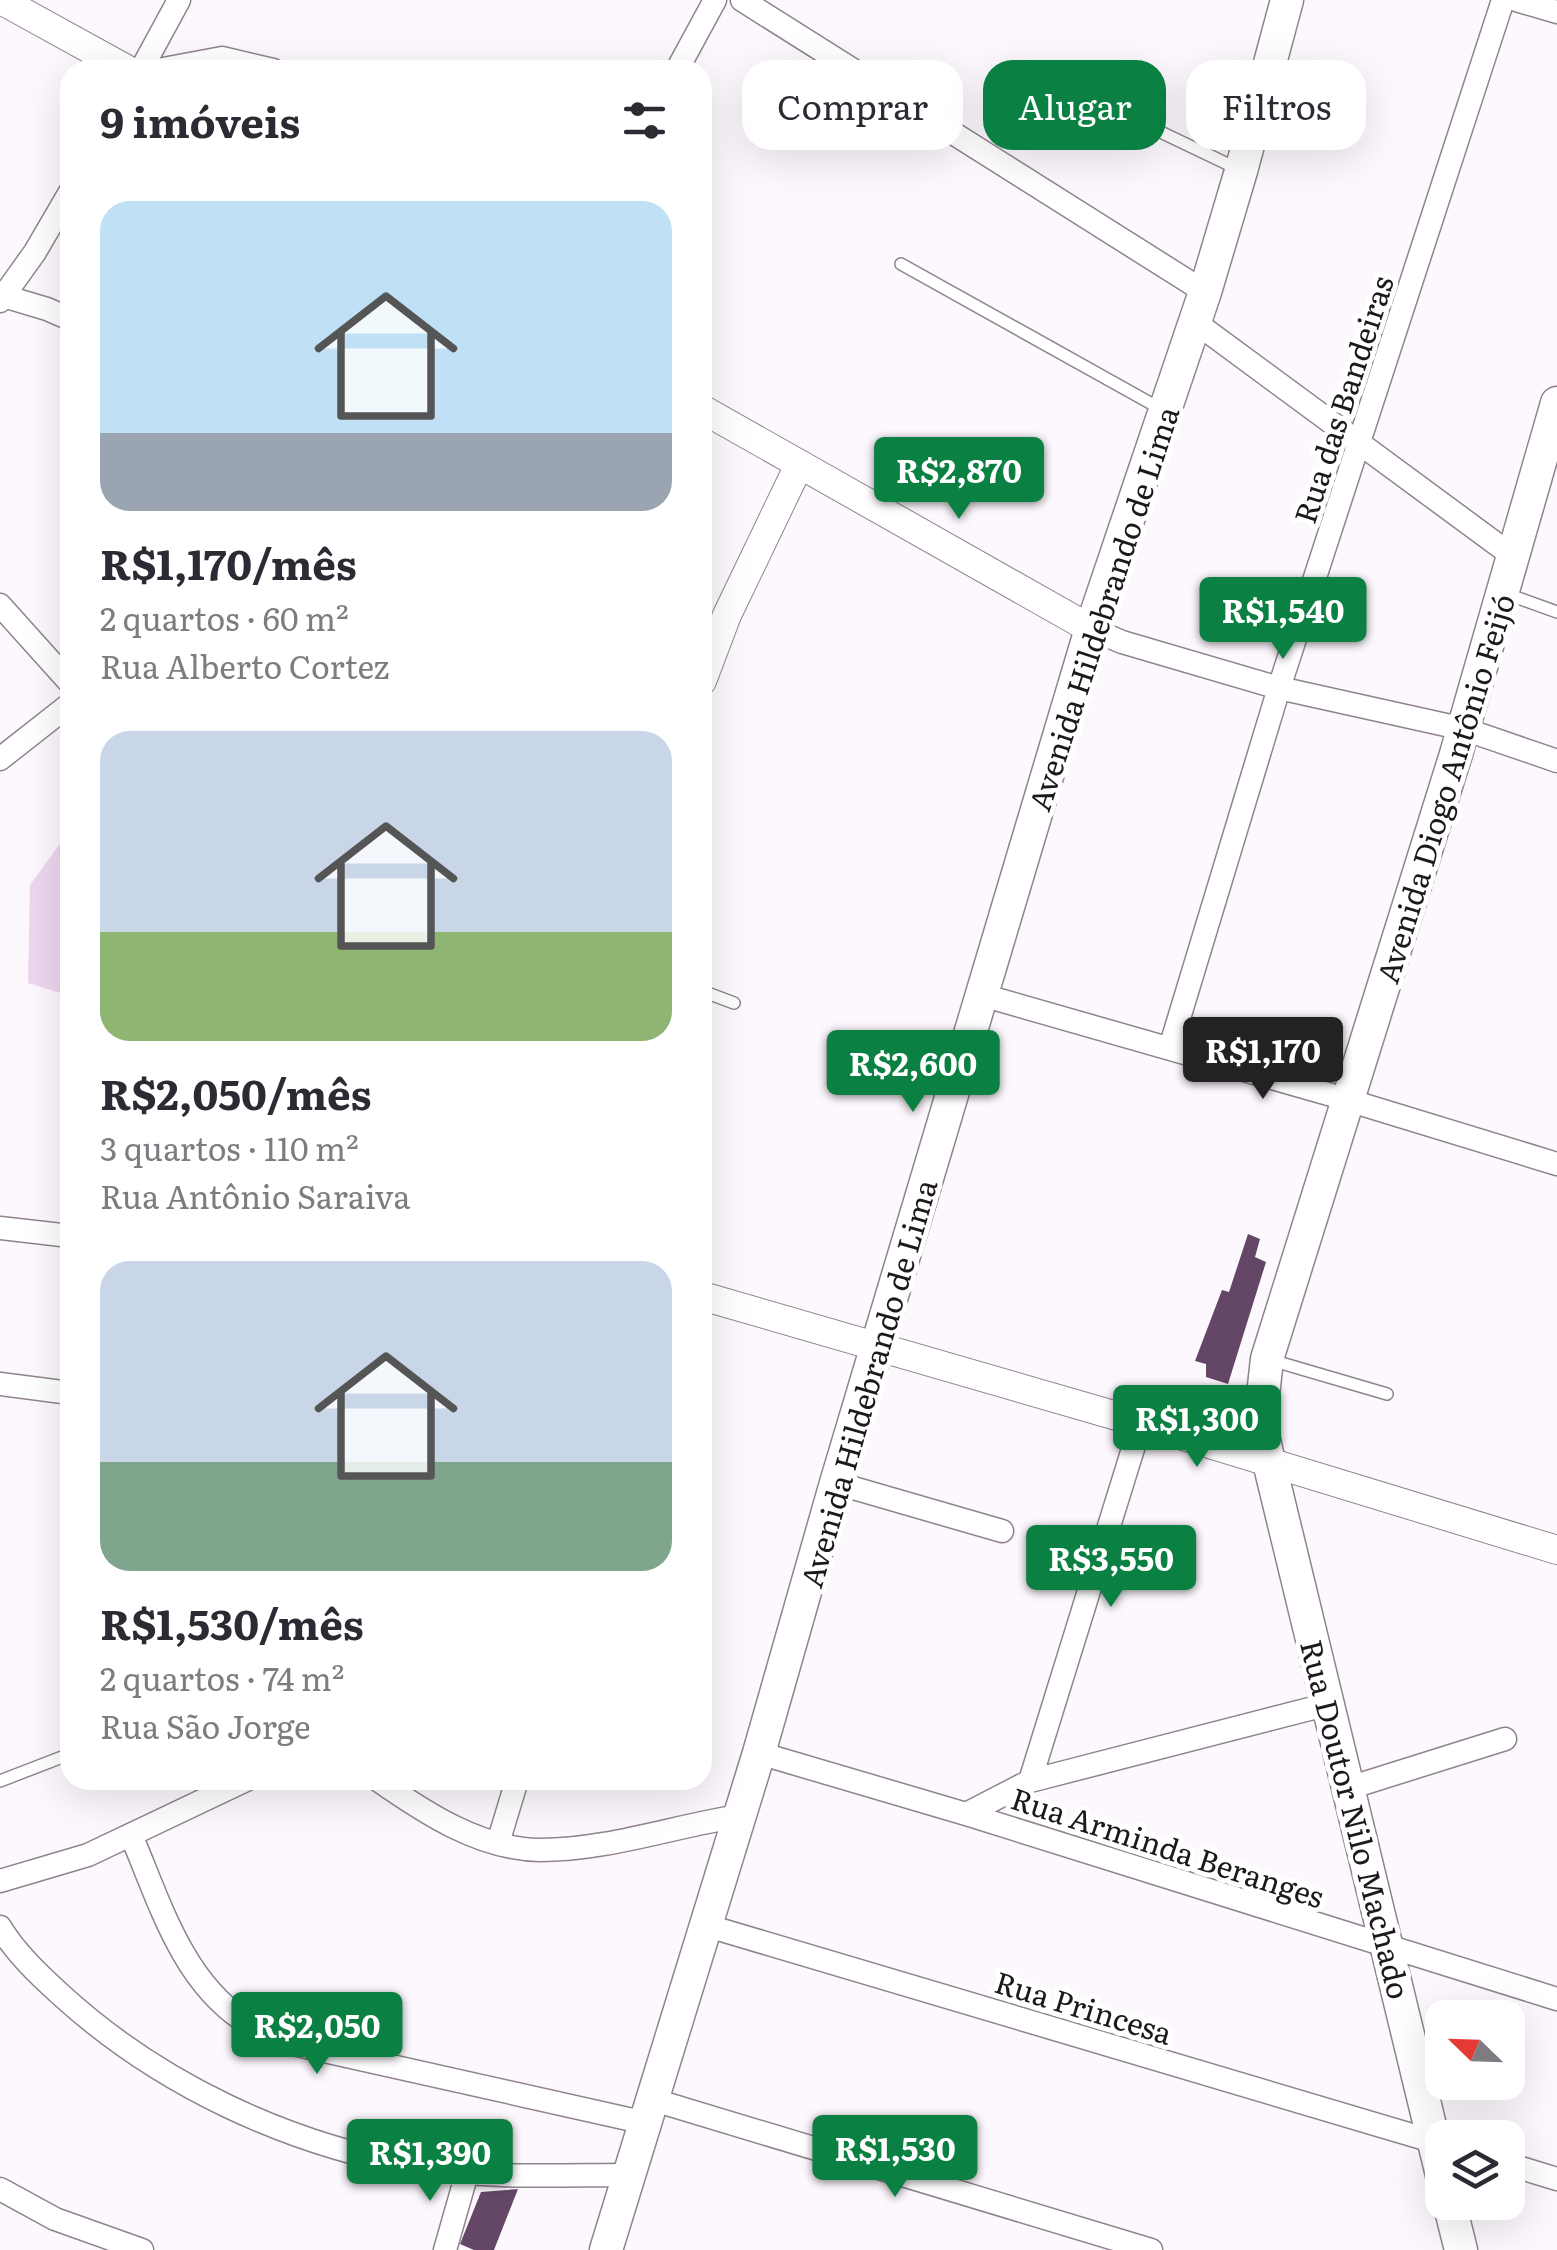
<!DOCTYPE html>
<html lang="pt">
<head>
<meta charset="utf-8">
<style>
  body { margin:0; font-family:Literata,serif; background:#f2f2f3; color:#2b2b33; height:100vh; display:flex; flex-direction:column; font-size:38px; white-space:nowrap }
  * { box-sizing:border-box; margin:0 }
  p { font-size:32px; color:#7c7c81 }
  .icon { flex:none; width:55px; height:55px; fill:none; stroke:currentColor; stroke-width:2; stroke-linecap:round; stroke-linejoin:round }
  .map { position:relative; flex:1; overflow:hidden }
  .panel { position:absolute; left:60px; top:60px; width:652px; height:1730px; display:flex; flex-direction:column; background:#fff; border-radius:30px; box-shadow:0 10px 40px #0002 }
  .panel>* { flex:none }
  .guide { position:absolute; left:742px; top:60px; width:662px; height:90px; display:flex; gap:20px }
  .needle { width:65px; rotate:293deg }
  .controls { position:absolute; left:1425px; top:2000px; display:grid; gap:20px }
  .controls a { display:grid; place-items:center; width:100px; height:100px; border-radius:20px; background:#fff; box-shadow:0 10px 40px #0002; font-size:50px }
  .price { position:absolute; translate:-50% -85px; padding:0 22px; border-radius:10px; background:#0b8043; color:#fff; font-size:32px; line-height:65px; filter:drop-shadow(0 2px 5px #0008) }
  .price::after { content:''; position:absolute; left:50%; top:60px; width:30px; height:22px; margin-left:-15px; background:inherit; clip-path:polygon(0 0,100% 0,50% 100%) }
  .price.on { background:#222; color:#fff }
  ul { padding:0; list-style:none }
  li { display:grid; align-content:center; gap:20px; height:530px; padding:0 40px }
  li span { display:grid; place-items:center; height:310px; border-radius:30px; color:#555 }
  li>.icon { margin-inline-start:auto }
  span .icon { width:180px; height:180px; fill:#fffc; stroke-width:1 }
  li b { font-size:42px }
  h2 { display:flex; justify-content:space-between; align-items:center; height:120px; padding:0 40px; font-size:42px }
  .pill { padding:0 35px; border-radius:30px; background:#fff; box-shadow:0 10px 40px #0002; font-size:35px; line-height:90px }
  .pill.on { background:#0b8043; color:#fff }
  .map>svg:first-child { display:block }
  .green { fill:#edd7ef }
  .building { fill:#644767 }
  .lines { fill:none; stroke-linecap:round; stroke-linejoin:round }
  .service-casing { stroke:#8f8390; stroke-width:14 }
  .minor-casing { stroke:#8f8390; stroke-width:25 }
  .tertiary-casing { stroke:#8f8390; stroke-width:30 }
  .secondary-casing { stroke:#8f8390; stroke-width:35 }
  .service { stroke:#fff; stroke-width:11 }
  .minor { stroke:#fff; stroke-width:22 }
  .tertiary { stroke:#fff; stroke-width:28 }
  .secondary { stroke:#fff; stroke-width:32 }
  .labels { text-anchor:middle; dominant-baseline:central; stroke-width:10; stroke-linejoin:round; paint-order:stroke }
  .street-label { font-size:30px; fill:#1d181d; stroke:#fff }
</style>
</head>
<body>
<div class="map">
<svg width="1557" height="2250" viewBox="0 0 1557 2250">
  <rect width="100%" height="100%" fill="#fdf8fe"/>
  <path class="green" d="M70,830V996L28,983L30,885Z"/>
  <path class="building" d="M1248,1234L1260,1239L1255,1257L1266,1262L1228,1384L1206,1377V1364L1195,1361L1222,1290L1229,1292Z
    M518,2189L494,2250H474L460,2244L481,2192Z"/>
  <g class="lines">
    <g class="service-casing">
      <path id="service" d="M1148,126L1238,169
        M901,264L1161,409
        M1504,593L1557,612
        M702,991L734,1003
        M1271,1360L1387,1394
        M0,1781L70,1754"/>
    </g>
    <g class="minor-casing">
      <path id="minor" d="M742,0L1205,292
        M1516,0L1557,12
        M141,70L179,0
        M158,70L222,58L273,70
        M677,70L715,0
        M0,295L47,309L70,319
        M0,301L35,252L70,192
        M1195,322L1514,557
        M0,605L70,683
        M1091,629L1122,642L1279,688L1464,729L1557,761
        M0,759L70,704
        M982,995L1328,1094L1557,1164
        M1170,1048L1279,688L1503,0
        M0,1228L70,1236
        M0,1384L70,1393
        M836,1483L1002,1531
        M759,1753L966,1814L1557,1999
        M378,1780C425,1813 480,1849 540,1850C608,1850 674,1826 740,1816
        M1030,1781L1141,1423
        M1349,1788L1505,1739
        M966,1814L1030,1781L1329,1704
        M131,1835C159,1900 181,1979 243,2020C258,2030 276,2036 293,2044L646,2123
        M498,1843L517,1780
        M0,1881L88,1855L246,1780
        M708,1926L1442,2144
        M0,1927C15,1952 38,1974 60,1994C158,2084 287,2144 417,2167C487,2179 559,2175 629,2175
        M654,2100L1151,2250
        M1508,2164L1557,2179
        M0,2189L55,2219L142,2250
        M445,2250L467,2173"/>
    </g>
    <g class="tertiary-casing">
      <path id="tertiary" d="M1,0L128,70
        M702,409L1091,629
        M702,681L727,615L799,465
        M702,1296L1141,1423L1557,1550"/>
    </g>
    <g class="secondary-casing">
      <path id="secondary" d="M1442,2175L1269,1462L1260,1422L1267,1359L1456,754L1557,403
        M1449,2202L1461,2250
        M606,2250L759,1753L836,1483L1091,629L1205,292L1241,171L1287,0"/>
    </g>
    <use href="#service" class="service"/>
    <use href="#minor" class="minor"/>
    <use href="#tertiary" class="tertiary"/>
    <use href="#secondary" class="secondary"/>
  </g>
  <g class="labels">
    <g class="street-label">
      <text transform="translate(1342 399) rotate(-72)">Rua das Bandeiras</text>
      <text transform="translate(1102 608) rotate(-72)">Avenida Hildebrando de Lima</text>
      <text transform="translate(1444 788) rotate(-73)">Avenida Diogo Antônio Feijó</text>
      <text transform="translate(867 1383) rotate(-74)">Avenida Hildebrando de Lima</text>
      <text transform="translate(1357 1819) rotate(76)">Rua Doutor Nilo Machado</text>
      <text transform="translate(1168 1846) rotate(18)">Rua Arminda Beranges</text>
      <text transform="translate(1084 2006) rotate(17)">Rua Princesa</text>
    </g>
  </g>
</svg>
<div class="controls">
<a><svg class="needle" viewBox="-14 -14 28 28"><path d="M0-13l5 13h-10z" fill="#e53935"/><path d="M0 13l5-13h-10z" fill="#7c7c81"/></svg></a>
<a><svg class="icon" aria-label="layers" viewBox="0 0 24 24"><path d="M12 4l9 5-9 5-9-5zM3 14l9 5 9-5"/></svg></a>
</div>
<b class="price" style="left:959px;top:522px">R$2,870</b>
<b class="price" style="left:1283px;top:662px">R$1,540</b>
<b class="price on" style="left:1263px;top:1102px">R$1,170</b>
<b class="price" style="left:913px;top:1115px">R$2,600</b>
<b class="price" style="left:1197px;top:1470px">R$1,300</b>
<b class="price" style="left:1111px;top:1610px">R$3,550</b>
<b class="price" style="left:317px;top:2077px">R$2,050</b>
<b class="price" style="left:895px;top:2200px">R$1,530</b>
<b class="price" style="left:430px;top:2204px">R$1,390</b>
<div class="guide">
<a class="pill">Comprar</a>
<a class="pill on">Alugar</a>
<a class="pill">Filtros</a>
</div>
<section class="panel">
<h2>9 imóveis<svg class="icon" aria-label="filters" viewBox="0 0 24 24"><path d="M4 7h16M4 17h16"/><circle cx="9" cy="7" r="2"/><circle cx="15" cy="17" r="2"/></svg></h2>
<ul>
<li><span style="background:linear-gradient(#bfe0f5 75%,#9aa5b1 0)"><svg class="icon" aria-label="home" viewBox="0 0 24 24"><path d="M3 11l9-7 9 7M6 9v11h12V9"/></svg></span><div><b>R$1,170/mês</b><p>2 quartos · 60 m²</p><p>Rua Alberto Cortez</p></div></li>
<li><span style="background:linear-gradient(#c9d6e8 65%,#8fb573 0)"><svg class="icon" aria-label="home" viewBox="0 0 24 24"><path d="M3 11l9-7 9 7M6 9v11h12V9"/></svg></span><div><b>R$2,050/mês</b><p>3 quartos · 110 m²</p><p>Rua Antônio Saraiva</p></div></li>
<li><span style="background:linear-gradient(#c9d6e8 65%,#7fa58c 0)"><svg class="icon" aria-label="home" viewBox="0 0 24 24"><path d="M3 11l9-7 9 7M6 9v11h12V9"/></svg></span><div><b>R$1,530/mês</b><p>2 quartos · 74 m²</p><p>Rua São Jorge</p></div></li>
</ul>
</section>
</div>
</body>
</html>
